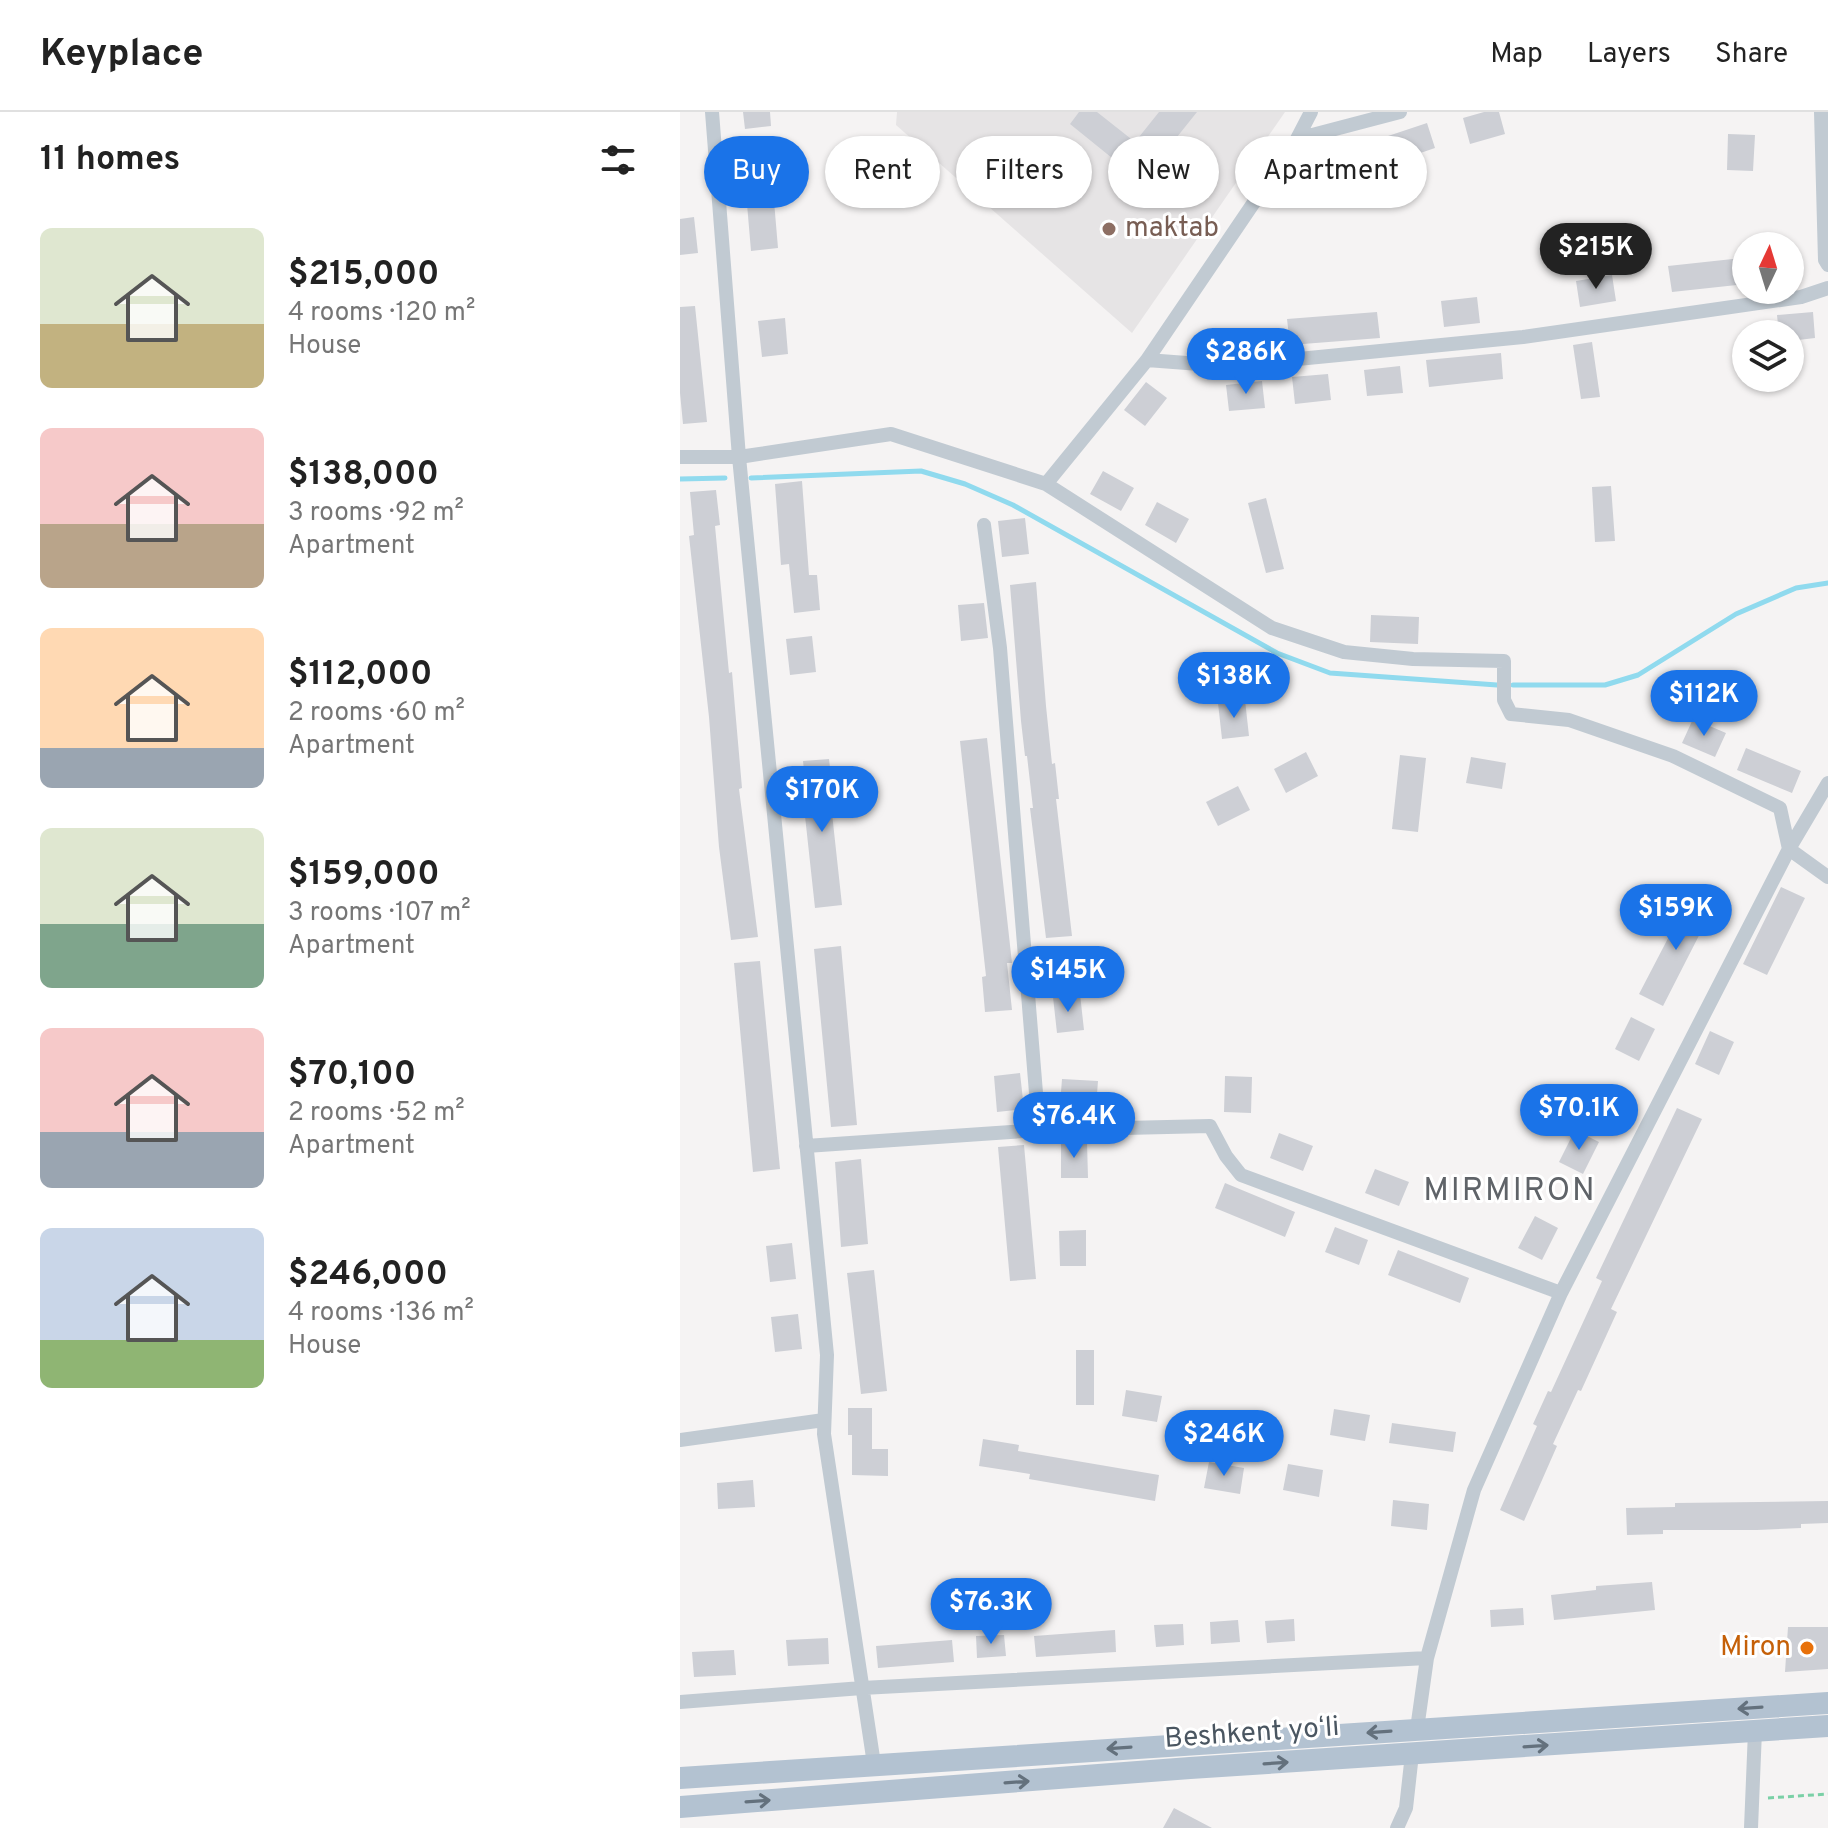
<!DOCTYPE html>
<html lang="en">
<head>
<meta charset="utf-8">
<style>
  body { margin:0; font-family:Overpass,sans-serif; background:#f2f2f2; color:#222; height:100vh; display:flex; flex-direction:column; font-size:30px; white-space:nowrap }
  * { box-sizing:border-box; margin:0 }
  p { font-size:26px; color:#767676 }
  .icon { flex:none; width:44px; height:44px; fill:none; stroke:currentColor; stroke-width:2; stroke-linecap:round; stroke-linejoin:round }
  .map { position:relative; flex:1; overflow:hidden }
  .details { display:flex; flex-direction:column; background:#fff; width:680px }
  .details>* { flex:none }
  .hud { position:absolute; left:24px; top:24px; width:760px; height:72px; display:flex; gap:16px }
  .needle { width:52px; rotate:4deg }
  .controls { position:absolute; left:1052px; top:120px; display:grid; gap:16px }
  .controls a { display:grid; place-items:center; width:72px; height:72px; border-radius:50%; background:#fff; box-shadow:0 2px 6px #0004; font-size:40px }
  .price { position:absolute; translate:-50% -68px; padding:0 18px; border-radius:28px; background:#1a73e8; color:#fff; font-size:26px; line-height:52px; filter:drop-shadow(0 2px 4px #0008) }
  .price::after { content:''; position:absolute; left:50%; top:48px; width:24px; height:18px; margin-left:-12px; background:inherit; clip-path:polygon(0 0,100% 0,50% 100%) }
  .price.selected { background:#222; color:#fff }
  ul { padding:0; list-style:none }
  li { display:flex; align-items:center; gap:24px; height:200px; padding:0 40px }
  li span { display:grid; place-items:center; flex:none; width:224px; height:160px; border-radius:12px; color:#555 }
  li>.icon { margin-inline-start:auto }
  span .icon { width:96px; height:96px; fill:#fffc; stroke-width:1 }
  li b { font-size:34px }
  h2 { display:flex; justify-content:space-between; align-items:center; height:96px; padding:0 40px; font-size:34px }
  .tag { padding:0 28px; border-radius:36px; background:#fff; box-shadow:0 2px 6px #0004; font-size:28px; line-height:72px }
  .tag.selected { background:#1a73e8; color:#fff }
  header { display:flex; align-items:center; gap:48px; box-sizing:border-box; height:112px; padding:0 40px; background:#fff; border-bottom:2px solid #e0e0e0 }
  header strong { font-size:38px }
  nav { display:flex; gap:44px; margin-inline-start:auto; font-size:28px }
  main { display:flex; flex:1; min-height:0 }
  .map>svg:first-child { display:block }
  .education { fill:#e6e4e5 }
  .lines { fill:none; stroke-linecap:round; stroke-linejoin:round }
  .stream { stroke:#90daee; stroke-width:5 }
  .building { fill:#cdcfd5 }
  .path { stroke:#7ad0a6; stroke-width:3; stroke-dasharray:6 4; stroke-linecap:butt }
  .street { stroke:#c1cad2; stroke-width:14 }
  .primary { stroke:#b3c2d1; stroke-width:22 }
  .oneway { stroke:#64717d }
  .education-dot { fill:#8d6e63; stroke:#fff; stroke-width:3 }
  .food-dot { fill:#e8710a; stroke:#fff; stroke-width:3 }
  .labels { text-anchor:middle; dominant-baseline:central; stroke-width:6; stroke-linejoin:round; paint-order:stroke }
  .education-label { font-size:28px; fill:#785e54; stroke:#fff; text-anchor:start }
  .food-label { font-size:28px; fill:#c56008; stroke:#fff; text-anchor:end }
  .street-label { font-size:28px; fill:#4a5661; stroke:#fff }
  .quarter-label { font-size:32px; letter-spacing:2px; fill:#5f6368; stroke:#fff }
</style>
</head>
<body>
<header>
<strong>Keyplace</strong>
<nav><a>Map</a><a>Layers</a><a>Share</a></nav>
</header>
<main>
<section class="details">
<h2>11 homes<svg class="icon" aria-label="filters" viewBox="0 0 24 24"><path d="M4 7h16M4 17h16"/><circle cx="9" cy="7" r="2"/><circle cx="15" cy="17" r="2"/></svg></h2>
<ul>
<li><span style="background:linear-gradient(#dfe7d0 60%,#c2b280 0)"><svg class="icon" aria-label="home" viewBox="0 0 24 24"><path d="M3 11l9-7 9 7M6 9v11h12V9"/></svg></span><div><b>$215,000</b><p>4 rooms · 120 m²</p><p>House</p></div></li>
<li><span style="background:linear-gradient(#f6c9c9 60%,#b9a48a 0)"><svg class="icon" aria-label="home" viewBox="0 0 24 24"><path d="M3 11l9-7 9 7M6 9v11h12V9"/></svg></span><div><b>$138,000</b><p>3 rooms · 92 m²</p><p>Apartment</p></div></li>
<li><span style="background:linear-gradient(#ffd9b3 75%,#9aa5b1 0)"><svg class="icon" aria-label="home" viewBox="0 0 24 24"><path d="M3 11l9-7 9 7M6 9v11h12V9"/></svg></span><div><b>$112,000</b><p>2 rooms · 60 m²</p><p>Apartment</p></div></li>
<li><span style="background:linear-gradient(#dfe7d0 60%,#7fa58c 0)"><svg class="icon" aria-label="home" viewBox="0 0 24 24"><path d="M3 11l9-7 9 7M6 9v11h12V9"/></svg></span><div><b>$159,000</b><p>3 rooms · 107 m²</p><p>Apartment</p></div></li>
<li><span style="background:linear-gradient(#f6c9c9 65%,#9aa5b1 0)"><svg class="icon" aria-label="home" viewBox="0 0 24 24"><path d="M3 11l9-7 9 7M6 9v11h12V9"/></svg></span><div><b>$70,100</b><p>2 rooms · 52 m²</p><p>Apartment</p></div></li>
<li><span style="background:linear-gradient(#c9d6e8 70%,#8fb573 0)"><svg class="icon" aria-label="home" viewBox="0 0 24 24"><path d="M3 11l9-7 9 7M6 9v11h12V9"/></svg></span><div><b>$246,000</b><p>4 rooms · 136 m²</p><p>House</p></div></li>
</ul>
</section>
<div class="map">
<svg width="1148" height="1716" viewBox="0 0 1148 1716">
  <rect width="100%" height="100%" fill="#f5f3f3"/>
  <path class="education" d="M217,0H605L452,221L216,13Z"/>
  <g class="lines">
    <path class="stream" d="M71,366L241,359L285,372L333,393L597,541L650,561L817,573
      M0,367L45,366
      M833,573H925L958,563L1056,502L1116,476L1148,471"/>
  </g>
  <path class="building" d="M63,0H90L91,14L65,17Z
    M399,0H417L455,30L479,0H517L477,50L500,68L484,88L390,12Z
    M804,0H819L825,22L790,32L783,6Z
    M747,11L755,36L679,62L672,36Z
    M1048,22L1075,23L1073,59L1047,58Z
    M90,42L98,136L71,139L63,45Z
    M14,105L18,141L0,143V107Z
    M1062,146L1066,172L992,180L988,154Z
    M932,163L936,189L900,195L896,169Z
    M797,185L800,211L764,215L761,189Z
    M15,194L27,310L3,312L0,281V195Z
    M697,200L700,226L610,233L607,207Z
    M1133,200L1135,226L1110,229V222H1099L1097,203Z
    M105,206L108,242L82,245L78,209Z
    M912,230L920,285L901,287L893,233Z
    M821,241L823,267L749,275L746,248Z
    M720,254L723,281L687,284L684,258Z
    M648,262L651,288L615,292L612,265Z
    M582,269L585,296L549,299L546,273Z
    M466,270L487,286L465,314L444,298Z
    M423,359L454,376L441,399L410,382Z
    M122,369L129,463H137L140,498L114,501L109,452L101,453L95,372Z
    M931,374L935,429L915,430L912,375Z
    M36,378L40,413L35,414L49,561L52,560L55,596L62,676L59,677L78,825L51,828L39,735L29,605L9,424L14,423L10,380Z
    M586,386L604,457L586,461L568,391Z
    M477,390L509,407L496,431L465,413Z
    M345,406L349,442L322,445L318,409Z
    M356,470L366,594L372,652L375,651L379,687H376L392,824L366,826L350,696H353L347,644H345L341,609L330,473Z
    M304,491L308,526L281,529L278,493Z
    M691,503L739,505L738,532L690,530Z
    M132,524L136,560L110,563L106,527Z
    M565,588L569,624L542,627L538,591Z
    M1013,607L1046,621L1035,645L1002,631Z
    M307,626L332,851H327L332,898L305,900L302,865L306,864L280,629Z
    M1066,636L1121,659L1112,681L1057,658Z
    M626,640L638,664L606,681L594,657Z
    M720,643L746,646L738,720L712,717Z
    M791,645L826,651L822,677L786,671Z
    M149,647L153,682L150,683L162,793L135,796L125,704H129L123,649Z
    M558,674L570,698L538,714L526,690Z
    M1101,775L1125,786L1087,863L1063,852Z
    M1009,786L1032,798L983,894L959,882Z
    M161,834L177,1013L151,1015L134,837Z
    M80,849L100,1057L73,1060L54,851Z
    M400,882L404,918L377,921L373,885Z
    M951,905L975,917L959,949L935,937Z
    M1030,919L1054,930L1039,963L1015,952Z
    M340,961L344,997L317,1000L314,964Z
    M545,964L572,965L571,1001L544,1000Z
    M382,967L418,969L416,995L380,993Z
    M997,996L1022,1007L931,1197L937,1200L901,1279L898,1278L873,1332L877,1334L844,1409L820,1398L857,1314L853,1312L868,1279L871,1280L922,1169L916,1166Z
    M895,1018L919,1030L903,1062L879,1050Z
    M599,1021L633,1034L623,1059L590,1046Z
    M381,1030H407L408,1066H381Z
    M344,1033L356,1167L330,1169L318,1035Z
    M181,1047L188,1132L161,1135L155,1050Z
    M695,1057L729,1070L719,1094L685,1081Z
    M545,1071L615,1100L605,1125L535,1096Z
    M855,1104L878,1116L862,1148L838,1136Z
    M655,1115L688,1128L679,1153L645,1140Z
    M406,1118V1154H380L379,1119Z
    M112,1131L116,1167L90,1170L86,1134Z
    M718,1138L789,1166L780,1191L708,1163Z
    M194,1158L207,1279L181,1282L167,1161Z
    M118,1202L122,1237L95,1240L91,1205Z
    M396,1238H414V1293H396Z
    M446,1278L482,1284L477,1310L442,1304Z
    M168,1296H192V1337H208V1364L172,1363V1323H168Z
    M654,1297L690,1303L685,1329L650,1323Z
    M712,1311L776,1320L773,1340L709,1331Z
    M303,1327L339,1333L338,1339L479,1363L475,1389L349,1367L350,1362L299,1354Z
    M529,1350L564,1356L560,1382L524,1376Z
    M608,1352L643,1358L639,1385L603,1378Z
    M73,1368L75,1395L38,1397L37,1371Z
    M713,1388L749,1392L747,1418L711,1414Z
    M1148,1389V1411L1121,1412V1416L1077,1418H983V1422L947,1423L946,1396L995,1395V1391Z
    M972,1470L975,1498L874,1508L871,1483L916,1478V1474Z
    M843,1496L844,1513L811,1515L810,1498Z
    M614,1507L615,1529L587,1531L585,1509Z
    M558,1508L560,1530L531,1532L530,1510Z
    M503,1512L504,1533L476,1535L474,1513Z
    M1108,1515H1148V1557L1105,1560Z
    M435,1518L436,1540L356,1545L354,1524Z
    M324,1523L326,1544L297,1546L296,1524Z
    M148,1526L149,1552L108,1554L106,1528Z
    M272,1528L274,1550L198,1556L196,1534Z
    M54,1538L56,1563L14,1565L12,1540Z
    M494,1696L532,1716H483Z"/>
  <g class="lines">
    <path class="path" d="M1088,1686L1148,1682"/>
    <path class="street" d="M32,0L59,345L147,1243L144,1322L194,1652
      M1141,0L1145,148L1148,153
      M617,27L720,0
      M467,248L546,254L843,225L1121,185L1148,176
      M0,345H59L211,322L366,372L592,516L664,540L733,547L824,549V588L831,602L889,608L993,644L1100,696L1109,737L1148,765
      M366,372L467,248L617,27L631,0
      M304,413L320,536L359,1018
      M126,1034L359,1018L530,1014L546,1044L561,1063L881,1181
      M0,1328L144,1308
      M0,1590L182,1576L747,1546
      M737,1617L747,1546L794,1378L881,1181L1109,737L1148,671
      M717,1716L726,1696L732,1642
      M1071,1716L1075,1619"/>
    <path class="primary" d="M0,1666L1148,1591
      M0,1695L510,1656L1148,1614"/>
  </g>
  <defs><path id="oneway-shaft" d="M-6 0H5M1.5-3L5.5 0L1.5 3" fill="none" stroke-width="1.6" stroke-linecap="round" stroke-linejoin="round" transform="scale(2)"/></defs>
  <g class="oneway">
    <use href="#oneway-shaft" transform="translate(1070 1596) rotate(176)"/>
    <use href="#oneway-shaft" transform="translate(699 1620) rotate(176)"/>
    <use href="#oneway-shaft" transform="translate(856 1634) rotate(-4)"/>
    <use href="#oneway-shaft" transform="translate(439 1636) rotate(176)"/>
    <use href="#oneway-shaft" transform="translate(596 1651) rotate(-4)"/>
    <use href="#oneway-shaft" transform="translate(337 1670) rotate(-4)"/>
    <use href="#oneway-shaft" transform="translate(78 1689) rotate(-4)"/>
  </g>
  <circle class="education-dot" cx="429" cy="117" r="8"/>
  <circle class="food-dot" cx="1127" cy="1536" r="8"/>
  <g class="labels">
    <g class="education-label">
      <text x="445" y="117">maktab</text>
    </g>
    <g class="food-label">
      <text x="1111" y="1536">Miron</text>
    </g>
    <g class="street-label">
      <text transform="translate(572 1622) rotate(-4)">Beshkent yoʻli</text>
    </g>
    <g class="quarter-label">
      <text x="830" y="1080">MIRMIRON</text>
    </g>
  </g>
</svg>
<div class="controls">
<a><svg class="needle" viewBox="-14 -14 28 28"><path d="M0-13l5 13h-10z" fill="#e53935"/><path d="M0 13l5-13h-10z" fill="#767676"/></svg></a>
<a><svg class="icon" aria-label="layers" viewBox="0 0 24 24"><path d="M12 4l9 5-9 5-9-5zM3 14l9 5 9-5"/></svg></a>
</div>
<b class="price selected" style="left:916px;top:179px">$215K</b>
<b class="price" style="left:566px;top:284px">$286K</b>
<b class="price" style="left:554px;top:608px">$138K</b>
<b class="price" style="left:1024px;top:626px">$112K</b>
<b class="price" style="left:142px;top:722px">$170K</b>
<b class="price" style="left:996px;top:840px">$159K</b>
<b class="price" style="left:388px;top:902px">$145K</b>
<b class="price" style="left:899px;top:1040px">$70.1K</b>
<b class="price" style="left:394px;top:1048px">$76.4K</b>
<b class="price" style="left:544px;top:1366px">$246K</b>
<b class="price" style="left:311px;top:1534px">$76.3K</b>
<div class="hud">
<a class="tag selected">Buy</a>
<a class="tag">Rent</a>
<a class="tag">Filters</a>
<a class="tag">New</a>
<a class="tag">Apartment</a>
</div>
</div>
</main>
</body>
</html>
